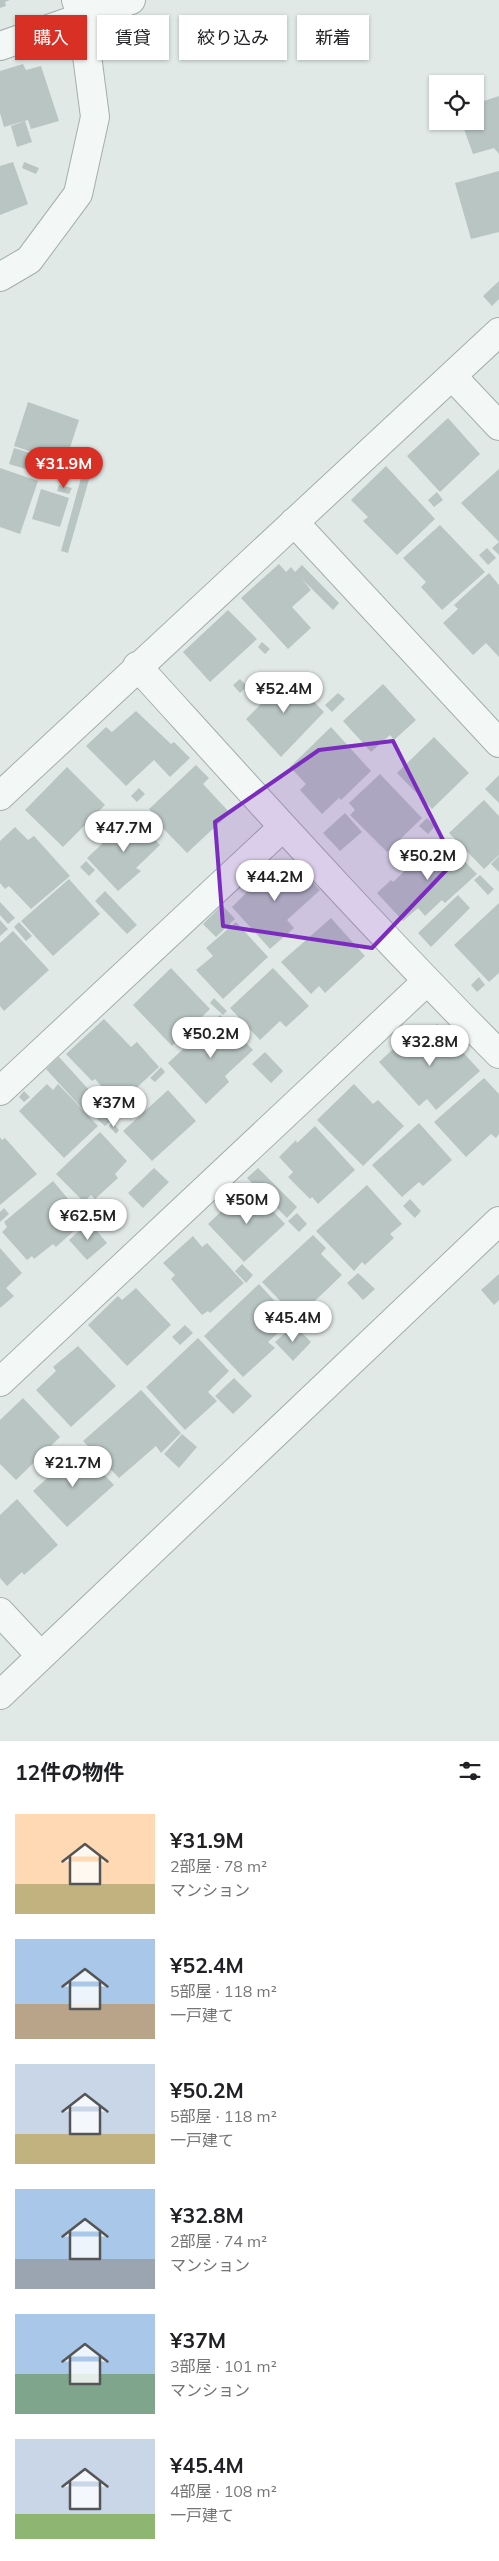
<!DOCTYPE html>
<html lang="ja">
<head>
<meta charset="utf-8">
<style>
  body { margin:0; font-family:Mulish,"Noto Sans JP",sans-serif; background:#f2f2f2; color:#202124; height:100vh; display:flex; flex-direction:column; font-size:19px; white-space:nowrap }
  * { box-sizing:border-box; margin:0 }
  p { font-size:16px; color:#757577 }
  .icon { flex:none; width:28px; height:28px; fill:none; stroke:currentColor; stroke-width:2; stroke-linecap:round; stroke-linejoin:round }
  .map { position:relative; height:1741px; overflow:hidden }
  .details { display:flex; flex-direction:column; background:#fff; flex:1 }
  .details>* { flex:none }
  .guide { position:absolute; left:15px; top:15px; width:470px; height:45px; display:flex; gap:10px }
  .buttons { position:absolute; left:429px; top:75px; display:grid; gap:10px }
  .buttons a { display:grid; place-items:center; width:55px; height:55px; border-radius:0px; background:#fff; box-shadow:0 1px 4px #0004; font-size:25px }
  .price { position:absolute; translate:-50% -42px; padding:0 11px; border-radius:18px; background:#fff; color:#222; font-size:16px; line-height:32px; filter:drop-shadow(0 1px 2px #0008) }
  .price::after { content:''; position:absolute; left:50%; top:30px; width:15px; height:11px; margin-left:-8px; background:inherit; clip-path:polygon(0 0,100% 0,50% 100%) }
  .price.active { background:#d93025; color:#fff }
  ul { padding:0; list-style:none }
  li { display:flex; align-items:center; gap:15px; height:125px; padding:0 15px }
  li span { display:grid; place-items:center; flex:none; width:140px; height:100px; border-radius:0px; color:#555 }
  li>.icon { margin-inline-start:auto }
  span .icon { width:60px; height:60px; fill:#fffc; stroke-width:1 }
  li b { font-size:21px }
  h2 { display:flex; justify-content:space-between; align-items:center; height:60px; padding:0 15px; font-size:21px }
  .tag { padding:0 18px; border-radius:0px; background:#fff; box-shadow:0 1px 4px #0004; font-size:18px; line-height:45px }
  .tag.active { background:#d93025; color:#fff }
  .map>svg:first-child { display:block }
  .building { fill:#b8c5c2 }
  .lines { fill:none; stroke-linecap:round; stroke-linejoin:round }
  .minor-casing { stroke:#a3afad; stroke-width:30 }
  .minor { stroke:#f3f7f6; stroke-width:28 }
  .marked { fill:#7b2cbf; fill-opacity:0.2; stroke:#7b2cbf; stroke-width:4; stroke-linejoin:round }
</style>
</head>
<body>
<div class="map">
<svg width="499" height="1741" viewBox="0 0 499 1741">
  <rect width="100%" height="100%" fill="#e1e9e7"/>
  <path class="building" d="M0,0H10L5,2L6,6L0,8Z
    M23,64L26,70L41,66L59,121L31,129L28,120L4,127L0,113V71Z
    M499,96V154L494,148L473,154L461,121H475V104Z
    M25,121L32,142L17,147L11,126Z
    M13,162L28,204L0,215V166Z
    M24,162L39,168L36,174L22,168Z
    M499,171V232L471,239L455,183Z
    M499,281V299L492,306L483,296Z
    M28,402L79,420L65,463L14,446Z
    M448,418L480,454L440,492L407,456Z
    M14,448L72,466L67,481L9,464Z
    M386,466L435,519L397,555L363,521L368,517L351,500Z
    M84,467L92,469L68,553L61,551Z
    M0,468L38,481L20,534L0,527Z
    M499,469V555L492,548L499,542L461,503Z
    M59,485L72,488L69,494L57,491Z
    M41,489L69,498L60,527L32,519Z
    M437,492L443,500L434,507L428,500Z
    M440,525L485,572L442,610L421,587L426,582L403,558Z
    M487,548L496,558L488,565L479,555Z
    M279,564L286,572L291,567L295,572L302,565L339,603L333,610L302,579L311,590L292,607L311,628L288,649L241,598Z
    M489,573L499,585V657L486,643L473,655L443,623L458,609L454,605Z
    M228,610L257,639L210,682L183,652Z
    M262,642L270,649L265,654L258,647Z
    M285,672L324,712L281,757L246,719L263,702L259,698Z
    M240,679L247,686L240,693L233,685Z
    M383,684L416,720L394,740L390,735L371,752L343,721Z
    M338,693L345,699L332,712L325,705Z
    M136,711L171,744L174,742L190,758L170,777L154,760L126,786L86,746L106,727L112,732Z
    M331,727L371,771L341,800L339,798L322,814L300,790L306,784L290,767Z
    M434,737L469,773L432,809L397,773Z
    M196,765L209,778L203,784L230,813L187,853L155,820L157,818L149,809Z
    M67,767L105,805L63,847L25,810Z
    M380,774L422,818L387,852L350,815L355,810L349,803Z
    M499,775V803L485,789Z
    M139,788L145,794L137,802L131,796Z
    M484,800L499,816V855L484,869L449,833Z
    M345,813L362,832L340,851L323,833Z
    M132,816L160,845L136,868L141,871L118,891L87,858Z
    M427,818L435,826L428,834L419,826Z
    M15,827L28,840L34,836L70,876L31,909L9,886L5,889L0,883V841Z
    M441,837L477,874L445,903L442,900L425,916L418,908L403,921L377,893L391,880L393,882Z
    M499,856V872L491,864Z
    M86,861L95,870L89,876L80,867Z
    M278,861L287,870L294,863L320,890L287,920L294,928L270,949L232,907Z
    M480,875L494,889L488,895L474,880Z
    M69,879L100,914L53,956L21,921Z
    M105,891L137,925L127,934L95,901Z
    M458,895L470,908L431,947L418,933Z
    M0,902L15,918L8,924L0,915Z
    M499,903V973L489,982L454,945Z
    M222,905L235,919L216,937L203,924Z
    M331,918L365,956L325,993L319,986L311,994L281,962Z
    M0,920L8,929L0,936Z
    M19,922L32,936L26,941L14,927Z
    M236,922L268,957L223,999L196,970L213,956L206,948Z
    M13,931L49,970L4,1011L0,1006V943Z
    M171,968L210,1009L172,1046L133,1005Z
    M273,968L309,1006L286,1027L280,1021L260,1040L230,1008Z
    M479,977L485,985L477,992L471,985Z
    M214,998L227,1011L223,1015L210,1003Z
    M220,1015L253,1050L225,1076L229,1082L206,1104L168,1063Z
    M104,1019L131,1047L137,1042L159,1067L118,1105L95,1079L92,1081L66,1054Z
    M437,1024L480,1071L436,1110L427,1099L419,1106L379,1062L416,1028L423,1036Z
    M265,1052L283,1071L271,1083L252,1064Z
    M59,1057L100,1102L87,1114L46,1069Z
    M161,1067L165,1072L155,1082L150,1078Z
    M484,1078L499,1094V1134L496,1138L491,1134L466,1157L434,1122Z
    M47,1084L53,1090L58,1084L98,1126L64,1158L19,1111Z
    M354,1084L373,1104L378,1100L404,1126L363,1166L317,1120Z
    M168,1090L196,1121L152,1161L123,1131Z
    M24,1091L30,1097L24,1102L19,1097Z
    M103,1113L111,1121L105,1126L97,1119Z
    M112,1122L119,1130L116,1134L109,1126Z
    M419,1123L452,1160L423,1186L419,1182L402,1197L372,1165Z
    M315,1126L355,1170L318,1204L312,1197L310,1199L288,1177L293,1172L279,1157L296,1140L297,1143Z
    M100,1132L127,1161L115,1174L118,1178L95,1199L91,1195L84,1202L56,1174Z
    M0,1137L2,1140L5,1138L37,1174L0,1205Z
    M154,1168L169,1182L143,1208L128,1193Z
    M258,1168L297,1207L287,1218L247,1178Z
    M53,1181L86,1220L56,1247L53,1244L34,1259L32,1256L27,1260L2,1232L7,1227L4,1222Z
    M367,1185L402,1224L390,1234L394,1238L365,1265L362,1262L354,1271L316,1231Z
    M252,1189L285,1224L244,1262L208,1224L232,1201L236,1205Z
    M410,1199L421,1211L415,1218L403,1206Z
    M4,1208L9,1214L0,1222V1212Z
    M297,1213L307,1224L299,1232L288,1221Z
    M89,1222L107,1243L87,1260L69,1240Z
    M313,1235L326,1248L321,1254L342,1275L297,1318L262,1282Z
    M193,1236L202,1247L207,1243L244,1283L210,1313L208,1311L202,1315L171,1279L175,1275L163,1263Z
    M0,1248L22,1273L6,1288L14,1296L0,1308Z
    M242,1264L253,1275L246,1283L235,1271Z
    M358,1273L375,1289L363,1300L347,1283Z
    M499,1274V1300L494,1305L481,1290Z
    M259,1284L292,1320L268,1342L275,1348L243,1377L204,1336Z
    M136,1288L171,1325L127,1366L88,1325L118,1296L122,1300Z
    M185,1325L193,1333L180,1345L172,1337Z
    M294,1325L311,1342L293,1361L275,1342Z
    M198,1338L229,1371L208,1392L217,1401L185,1430L146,1387Z
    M78,1346L116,1386L71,1427L36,1390L56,1371L53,1367Z
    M234,1378L252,1396L233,1414L215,1396Z
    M141,1390L181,1433L161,1453L156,1446L119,1478L83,1441Z
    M23,1398L60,1437L16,1480L0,1464V1420Z
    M182,1434L197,1447L179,1468L164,1454Z
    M79,1449L114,1485L67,1527L33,1491Z
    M17,1499L58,1545L24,1575L22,1572L7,1586L0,1578V1515Z"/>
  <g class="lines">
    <g class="minor-casing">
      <path id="minor" d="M0,46L131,0
        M0,277L29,260L78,194L95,117L82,17L76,0
        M452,376L499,426
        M294,522L499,743
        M137,666C256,797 374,929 499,1054
        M0,796L499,332
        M0,1091L283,827
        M0,1382L427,981
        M0,1612L41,1656
        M0,1695L499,1221"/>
    </g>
    <use href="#minor" class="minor"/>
  </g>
  <path class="marked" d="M393,741L454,862L372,948L223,926L215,822L319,750Z"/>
</svg>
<div class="buttons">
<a><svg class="icon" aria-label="locate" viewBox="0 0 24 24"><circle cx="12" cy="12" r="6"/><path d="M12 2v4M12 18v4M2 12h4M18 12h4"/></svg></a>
</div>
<b class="price active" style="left:64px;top:489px">¥31.9M</b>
<b class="price" style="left:284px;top:714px">¥52.4M</b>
<b class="price" style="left:124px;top:853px">¥47.7M</b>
<b class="price" style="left:428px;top:881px">¥50.2M</b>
<b class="price" style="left:275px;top:902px">¥44.2M</b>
<b class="price" style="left:211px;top:1059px">¥50.2M</b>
<b class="price" style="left:430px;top:1067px">¥32.8M</b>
<b class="price" style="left:114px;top:1128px">¥37M</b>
<b class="price" style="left:247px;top:1225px">¥50M</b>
<b class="price" style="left:88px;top:1241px">¥62.5M</b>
<b class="price" style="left:293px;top:1343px">¥45.4M</b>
<b class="price" style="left:73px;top:1488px">¥21.7M</b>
<div class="guide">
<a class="tag active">購入</a>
<a class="tag">賃貸</a>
<a class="tag">絞り込み</a>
<a class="tag">新着</a>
</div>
</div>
<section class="details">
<h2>12件の物件<svg class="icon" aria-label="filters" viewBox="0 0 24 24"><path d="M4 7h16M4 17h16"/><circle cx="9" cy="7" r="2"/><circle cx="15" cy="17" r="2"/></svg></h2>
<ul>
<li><span style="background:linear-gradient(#ffd9b3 70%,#c2b280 0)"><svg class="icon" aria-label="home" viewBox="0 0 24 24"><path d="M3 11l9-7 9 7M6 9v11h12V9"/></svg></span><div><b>¥31.9M</b><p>2部屋 · 78 m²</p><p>マンション</p></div></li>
<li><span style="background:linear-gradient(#a9c7e8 65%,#b9a48a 0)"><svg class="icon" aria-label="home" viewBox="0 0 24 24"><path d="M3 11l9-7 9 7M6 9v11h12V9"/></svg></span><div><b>¥52.4M</b><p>5部屋 · 118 m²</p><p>一戸建て</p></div></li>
<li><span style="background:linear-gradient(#c9d6e8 70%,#c2b280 0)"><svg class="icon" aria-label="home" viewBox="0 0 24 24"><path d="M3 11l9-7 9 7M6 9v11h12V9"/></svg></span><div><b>¥50.2M</b><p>5部屋 · 118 m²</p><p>一戸建て</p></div></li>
<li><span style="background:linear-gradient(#a9c7e8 70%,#9aa5b1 0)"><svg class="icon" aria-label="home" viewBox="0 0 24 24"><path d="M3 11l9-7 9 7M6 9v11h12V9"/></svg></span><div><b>¥32.8M</b><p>2部屋 · 74 m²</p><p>マンション</p></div></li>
<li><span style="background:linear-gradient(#a9c7e8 60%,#7fa58c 0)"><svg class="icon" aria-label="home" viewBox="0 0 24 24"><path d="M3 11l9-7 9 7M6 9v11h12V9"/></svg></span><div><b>¥37M</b><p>3部屋 · 101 m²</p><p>マンション</p></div></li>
<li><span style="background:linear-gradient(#c9d6e8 75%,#8fb573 0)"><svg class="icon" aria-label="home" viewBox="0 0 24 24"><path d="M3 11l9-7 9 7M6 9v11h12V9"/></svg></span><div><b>¥45.4M</b><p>4部屋 · 108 m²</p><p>一戸建て</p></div></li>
</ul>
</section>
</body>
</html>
